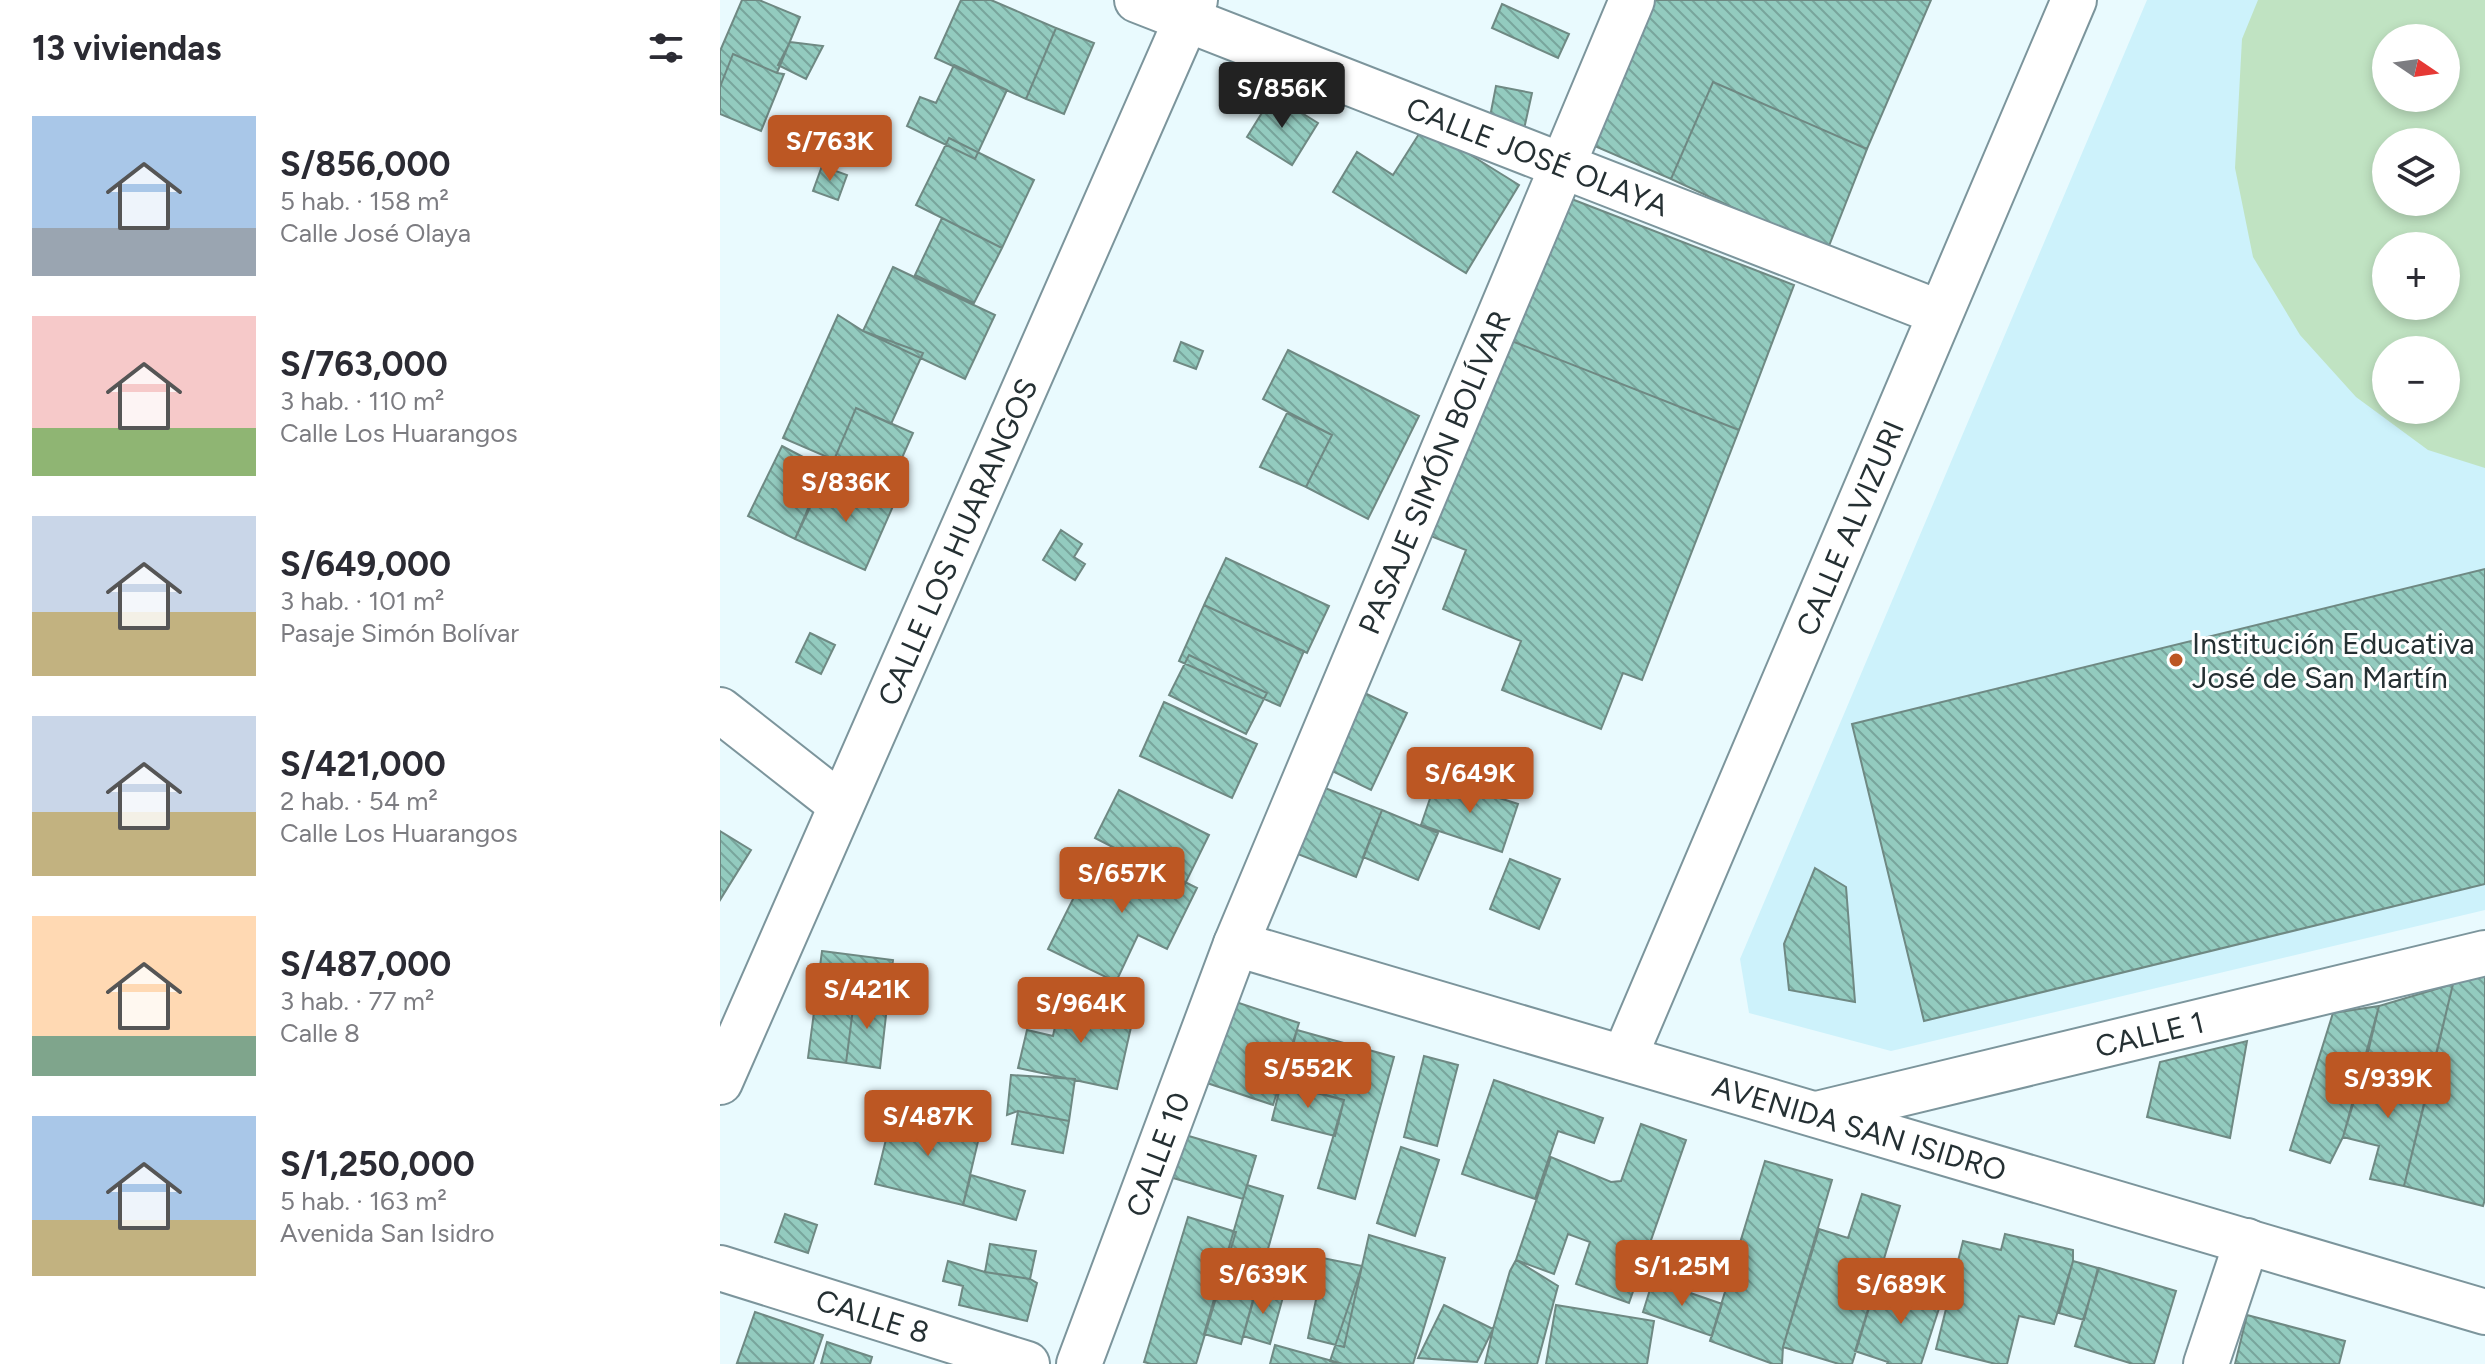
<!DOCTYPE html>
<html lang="es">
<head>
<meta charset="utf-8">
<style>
  body { margin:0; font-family:Figtree,sans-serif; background:#f7f7f7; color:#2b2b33; height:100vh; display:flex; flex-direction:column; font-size:30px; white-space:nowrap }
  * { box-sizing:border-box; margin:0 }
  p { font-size:26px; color:#7c7c81 }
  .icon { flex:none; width:44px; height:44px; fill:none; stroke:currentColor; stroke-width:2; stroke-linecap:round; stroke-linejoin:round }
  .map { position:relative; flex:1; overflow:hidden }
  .side { display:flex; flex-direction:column; background:#fff; width:720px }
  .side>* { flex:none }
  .needle { width:52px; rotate:103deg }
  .fabs { position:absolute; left:1652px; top:24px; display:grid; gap:16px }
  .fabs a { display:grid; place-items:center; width:88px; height:88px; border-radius:50%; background:#fff; box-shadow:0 4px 12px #0003; font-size:40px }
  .price { position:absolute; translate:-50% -68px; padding:0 18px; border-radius:8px; background:#bc5723; color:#fff; font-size:26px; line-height:52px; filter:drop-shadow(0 2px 4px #0008) }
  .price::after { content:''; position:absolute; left:50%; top:48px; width:24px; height:18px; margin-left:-12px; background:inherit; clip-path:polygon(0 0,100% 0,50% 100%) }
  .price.on { background:#222; color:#fff }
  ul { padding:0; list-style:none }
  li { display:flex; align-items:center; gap:24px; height:200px; padding:0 32px }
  li span { display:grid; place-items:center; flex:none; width:224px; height:160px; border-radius:0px; color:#555 }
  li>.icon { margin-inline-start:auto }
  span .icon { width:96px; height:96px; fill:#fffc; stroke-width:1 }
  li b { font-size:34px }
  h2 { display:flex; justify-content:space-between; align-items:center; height:96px; padding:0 32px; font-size:34px }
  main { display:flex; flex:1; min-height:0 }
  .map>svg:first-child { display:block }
  .built { fill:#cdf2fb; fill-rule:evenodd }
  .pitch { fill:#c0e3c2; fill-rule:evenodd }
  .building { fill:url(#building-back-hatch); stroke:#6f8983; stroke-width:2 }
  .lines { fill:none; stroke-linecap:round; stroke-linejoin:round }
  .street-casing { stroke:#7c959c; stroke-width:48 }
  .street { stroke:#fff; stroke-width:44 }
  .poi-dot { fill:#bc5723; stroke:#fff; stroke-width:3 }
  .labels { text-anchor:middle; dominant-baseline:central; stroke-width:6; stroke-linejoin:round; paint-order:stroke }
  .street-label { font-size:30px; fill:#253033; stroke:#fff }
  .poi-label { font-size:30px; fill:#253033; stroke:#fff; text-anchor:start }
</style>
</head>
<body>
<main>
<section class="side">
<h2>13 viviendas<svg class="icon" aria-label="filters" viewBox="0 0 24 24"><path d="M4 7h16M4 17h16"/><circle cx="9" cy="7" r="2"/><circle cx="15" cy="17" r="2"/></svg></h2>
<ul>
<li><span style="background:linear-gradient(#a9c7e8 70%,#9aa5b1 0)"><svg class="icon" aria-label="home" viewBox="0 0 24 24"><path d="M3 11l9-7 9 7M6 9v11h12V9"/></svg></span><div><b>S/856,000</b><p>5 hab. · 158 m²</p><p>Calle José Olaya</p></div></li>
<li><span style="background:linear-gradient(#f6c9c9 70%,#8fb573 0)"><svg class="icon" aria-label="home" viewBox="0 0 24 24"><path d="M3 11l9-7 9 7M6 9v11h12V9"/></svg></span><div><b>S/763,000</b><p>3 hab. · 110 m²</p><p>Calle Los Huarangos</p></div></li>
<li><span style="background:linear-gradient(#c9d6e8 60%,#c2b280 0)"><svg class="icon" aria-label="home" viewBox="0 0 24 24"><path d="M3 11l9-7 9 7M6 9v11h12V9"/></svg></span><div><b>S/649,000</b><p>3 hab. · 101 m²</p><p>Pasaje Simón Bolívar</p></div></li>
<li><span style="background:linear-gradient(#c9d6e8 60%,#c2b280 0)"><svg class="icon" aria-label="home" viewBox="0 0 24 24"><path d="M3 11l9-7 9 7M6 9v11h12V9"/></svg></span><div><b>S/421,000</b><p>2 hab. · 54 m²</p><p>Calle Los Huarangos</p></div></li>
<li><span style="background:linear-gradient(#ffd9b3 75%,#7fa58c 0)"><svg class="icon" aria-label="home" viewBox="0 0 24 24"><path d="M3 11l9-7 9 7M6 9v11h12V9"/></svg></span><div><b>S/487,000</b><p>3 hab. · 77 m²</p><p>Calle 8</p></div></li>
<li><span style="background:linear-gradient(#a9c7e8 65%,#c2b280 0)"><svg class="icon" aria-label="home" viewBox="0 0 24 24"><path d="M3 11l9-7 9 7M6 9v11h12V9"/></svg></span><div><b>S/1,250,000</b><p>5 hab. · 163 m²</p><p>Avenida San Isidro</p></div></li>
</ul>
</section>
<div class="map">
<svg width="1765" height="1364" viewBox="0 0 1765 1364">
  <defs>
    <pattern id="building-back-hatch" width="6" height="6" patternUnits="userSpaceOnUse" patternTransform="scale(2)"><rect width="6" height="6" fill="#93cbbf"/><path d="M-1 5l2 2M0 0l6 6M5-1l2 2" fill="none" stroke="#78a59c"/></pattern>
  </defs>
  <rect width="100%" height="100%" fill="#e9fafe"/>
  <path class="built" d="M1427,0H1765V910L1171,1051L1029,1013L1020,959ZM1666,38H1726V98H1666ZM1666,142H1726V202H1666ZM1666,246H1726V306H1666ZM1666,350H1726V410H1666Z"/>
  <path class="pitch" d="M1538,0H1765V468L1708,450L1636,397L1580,335L1533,257L1515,168L1522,39ZM1666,38H1726V98H1666ZM1666,142H1726V202H1666ZM1666,246H1726V306H1666ZM1666,350H1726V410H1666Z"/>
  <path class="building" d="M22,0H39L80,17L57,73L13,54L0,87V51Z
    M241,0H271L336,28L306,99L215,58Z
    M933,0H1211L1147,149L993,82L951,179L870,144Z
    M782,4L849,34L838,58L772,28Z
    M336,28L374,43L344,114L306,99Z
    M70,42L103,46L86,79L58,65Z
    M13,54L57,73L64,74L41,131L0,114V87Z
    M234,65L287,90L255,159L187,126L200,97L216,103Z
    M993,82L1147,149L1107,251L951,179Z
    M776,86L812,93L804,129L769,122Z
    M553,95L598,123L572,165L527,137Z
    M704,126L799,185L746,273L613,192L637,152L673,175Z
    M229,138L314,180L282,248L196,205Z
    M102,166L127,175L118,200L93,191Z
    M836,193L1074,285L1019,430L779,336Z
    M222,218L282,248L254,303L195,275Z
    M173,267L275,315L245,379L143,331Z
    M118,315L143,331L203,353L171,424L136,408L114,460L63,438Z
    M779,336L1019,430L922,680L903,673L881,729L782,690L801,641L723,609L746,550L703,533Z
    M461,342L483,351L476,369L454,361Z
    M568,350L699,416L648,519L586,487L612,435L543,399Z
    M136,408L193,433L170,485L114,460Z
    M567,413L612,435L586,487L540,467Z
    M62,446L108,470L75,539L28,516Z
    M99,483L142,503L150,485L177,497L145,570L75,539Z
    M341,530L362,544L354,557L365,564L355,580L323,560Z
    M506,558L609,606L587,653L484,605Z
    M1765,569V884L1204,1021L1132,724Z
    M484,605L584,651L560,706L459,661Z
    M90,633L115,645L101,674L76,662Z
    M469,655L547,693L526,734L449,695Z
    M636,689L687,713L651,790L600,765Z
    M444,702L537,744L512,798L420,756Z
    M717,778L798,804L782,852L701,825Z
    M592,783L662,810L636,877L565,849Z
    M399,790L489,835L465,884L375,838Z
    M662,810L718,833L698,880L643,857Z
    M0,831L31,850L0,900Z
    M397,848L477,888L447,949L418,935L396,982L328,949L357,891L372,898Z
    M790,859L840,879L819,929L770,909Z
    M1095,868L1126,887L1135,1002L1069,990L1064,944Z
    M102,951L173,960L168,998L135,993L126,1063L88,1058Z
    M1765,975V1199L1763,1206L1684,1186L1733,984Z
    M1733,984L1710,1081L1645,1065L1659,1006Z
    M135,993L168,998L160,1068L126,1063Z
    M498,996L579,1023L553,1105L472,1078Z
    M341,998L414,1014L397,1089L298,1068L307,1030L333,1036Z
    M1659,1006L1623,1137L1610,1163L1570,1150L1613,1013Z
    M577,1030L674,1057L635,1199L598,1188L624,1100L563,1083Z
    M1527,1041L1510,1138L1427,1117L1440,1062Z
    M704,1056L738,1065L717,1146L684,1137Z
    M1645,1065L1710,1081L1684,1186L1650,1179L1659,1146L1623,1137Z
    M291,1075L355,1079L349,1121L298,1111L287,1115Z
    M774,1080L883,1118L874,1143L838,1131L815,1199L742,1174Z
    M561,1084L624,1100L615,1136L552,1120Z
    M173,1111L260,1133L243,1205L155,1184Z
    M298,1111L349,1121L343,1153L292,1144Z
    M921,1124L966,1140L909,1303L856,1284L870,1242L848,1234L834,1274L796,1260L831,1157L891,1182L901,1181Z
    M462,1134L536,1156L523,1199L450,1177Z
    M681,1147L719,1160L695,1236L657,1223Z
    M1045,1161L1112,1180L1063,1347L1062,1364H1053L990,1341Z
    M251,1175L305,1191L296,1220L243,1205Z
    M527,1185L563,1196L521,1344L484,1334Z
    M1142,1194L1180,1206L1132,1364H1119L1063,1347L1099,1229L1128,1238Z
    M65,1214L97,1225L88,1253L55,1242Z
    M468,1217L516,1232L476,1364H431L424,1362Z
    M1285,1234L1353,1250V1261L1334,1324L1299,1316L1287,1364H1276L1216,1349L1243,1241L1281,1250Z
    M649,1235L725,1258L693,1364H619L610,1361L642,1266Z
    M270,1244L316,1251L310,1279L265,1272Z
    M578,1253L642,1266L624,1347L588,1338L598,1290L570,1284Z
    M796,1260L838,1286L817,1364H765L773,1329L790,1271Z
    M228,1261L265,1272L310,1279L317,1283L307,1321L239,1305L243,1286L223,1281Z
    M1353,1261L1378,1268L1364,1320L1339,1313Z
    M1379,1268L1456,1291L1434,1364H1413L1355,1346Z
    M933,1280L1002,1304L992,1336L923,1312Z
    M1198,1282L1225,1290L1201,1364H1167L1168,1362L1135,1351L1151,1300L1171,1307L1178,1289L1194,1295Z
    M536,1289L563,1297L550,1344L523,1336Z
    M724,1305L773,1329L757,1362L698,1358Z
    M836,1305L934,1321L927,1364H826Z
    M35,1312L103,1335L93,1364L17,1363Z
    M1527,1315L1625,1341L1619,1364H1515Z
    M107,1342L152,1357L150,1364H101Z
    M555,1345L623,1364H550Z"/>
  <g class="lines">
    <g class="street-casing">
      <g id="street">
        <path id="s1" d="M417,0L1220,313"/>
        <path d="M0,710L121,805"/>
        <path id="s2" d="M516,944L1765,1312"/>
        <path id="s3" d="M904,1058L1354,0"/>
        <path id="s4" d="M0,1082L475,0"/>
        <path id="s5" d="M1097,1114L1765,953"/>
        <path id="s6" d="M0,1268L307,1364"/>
        <path id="s7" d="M359,1364L516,944L912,0"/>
        <path d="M1486,1364L1527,1241"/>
      </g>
    </g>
    <use href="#street" class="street"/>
  </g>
  <circle class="poi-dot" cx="1456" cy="660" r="8"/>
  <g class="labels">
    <g class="street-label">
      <text stroke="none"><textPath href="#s1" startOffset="430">CALLE JOSÉ OLAYA</textPath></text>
      <text stroke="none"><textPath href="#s7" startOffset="960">PASAJE SIMÓN BOLÍVAR</textPath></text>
      <text stroke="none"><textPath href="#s3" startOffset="576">CALLE ALVIZURI</textPath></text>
      <text stroke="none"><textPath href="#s4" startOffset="590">CALLE LOS HUARANGOS</textPath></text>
      <text stroke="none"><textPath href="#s5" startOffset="342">CALLE 1</textPath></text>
      <text stroke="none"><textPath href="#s2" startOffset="650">AVENIDA SAN ISIDRO</textPath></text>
      <text stroke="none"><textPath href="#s7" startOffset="224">CALLE 10</textPath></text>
      <text stroke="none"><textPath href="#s6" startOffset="160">CALLE 8</textPath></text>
    </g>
    <g class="poi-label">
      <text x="1472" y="643">Institución Educativa<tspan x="1472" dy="34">José de San Martín</tspan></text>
    </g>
  </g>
</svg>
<div class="fabs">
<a><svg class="needle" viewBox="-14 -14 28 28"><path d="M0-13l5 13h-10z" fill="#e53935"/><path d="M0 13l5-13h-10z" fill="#7c7c81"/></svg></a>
<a><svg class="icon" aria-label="layers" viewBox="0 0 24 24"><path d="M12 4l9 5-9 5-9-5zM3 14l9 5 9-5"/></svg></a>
<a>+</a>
<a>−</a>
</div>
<b class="price on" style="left:562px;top:130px">S/856K</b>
<b class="price" style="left:110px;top:183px">S/763K</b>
<b class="price" style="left:126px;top:524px">S/836K</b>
<b class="price" style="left:750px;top:815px">S/649K</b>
<b class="price" style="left:402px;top:915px">S/657K</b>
<b class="price" style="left:147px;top:1031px">S/421K</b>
<b class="price" style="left:361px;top:1045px">S/964K</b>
<b class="price" style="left:588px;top:1110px">S/552K</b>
<b class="price" style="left:1668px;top:1120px">S/939K</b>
<b class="price" style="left:208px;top:1158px">S/487K</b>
<b class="price" style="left:962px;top:1308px">S/1.25M</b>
<b class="price" style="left:543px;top:1316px">S/639K</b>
<b class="price" style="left:1181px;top:1326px">S/689K</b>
</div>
</main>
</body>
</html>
